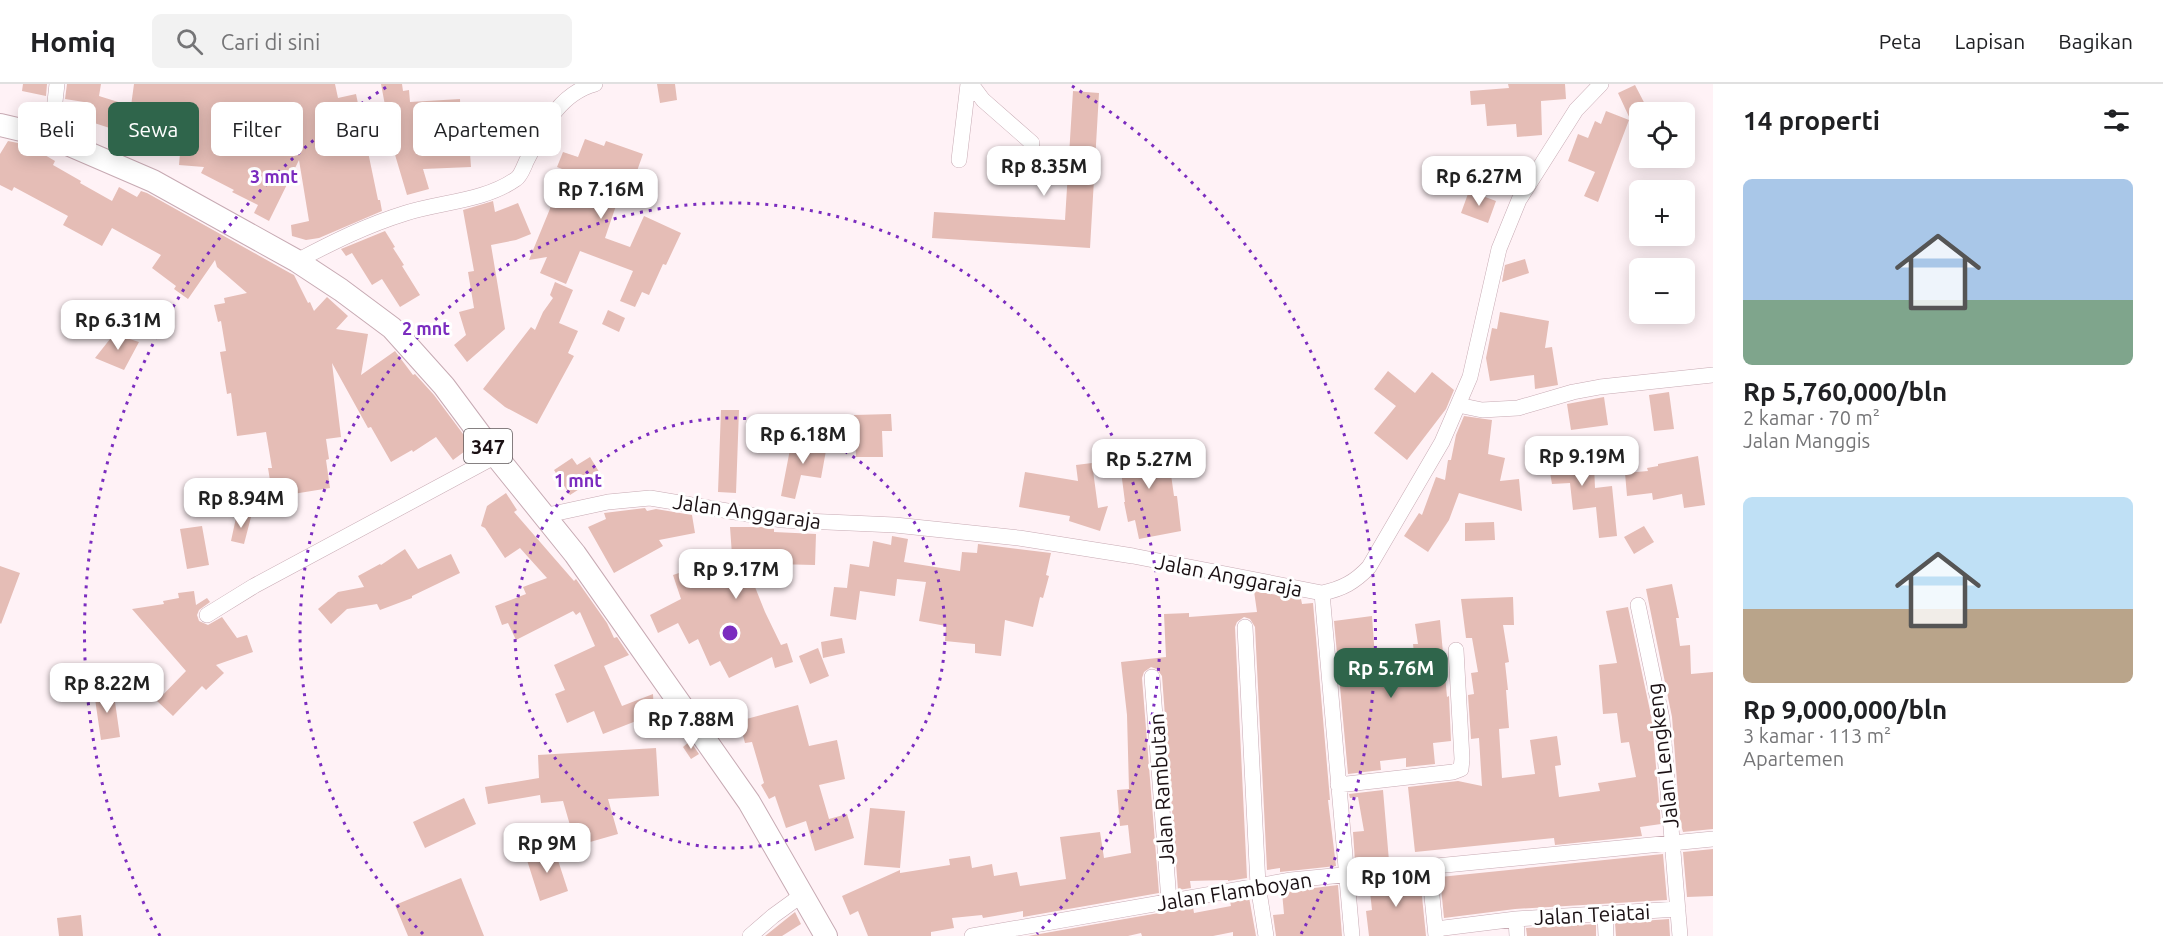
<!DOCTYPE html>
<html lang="id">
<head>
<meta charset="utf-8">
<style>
  body { margin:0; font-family:Ubuntu,sans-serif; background:#f2f2f2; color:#202124; height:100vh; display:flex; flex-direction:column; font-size:22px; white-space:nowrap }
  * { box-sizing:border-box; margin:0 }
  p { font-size:20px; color:#757577 }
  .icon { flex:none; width:33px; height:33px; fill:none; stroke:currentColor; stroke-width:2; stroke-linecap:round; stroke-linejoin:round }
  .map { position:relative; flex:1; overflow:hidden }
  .sheet { display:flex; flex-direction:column; background:#fff; width:450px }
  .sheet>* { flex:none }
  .banner { position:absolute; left:18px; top:18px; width:570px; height:54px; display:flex; gap:12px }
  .controls { position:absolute; left:1629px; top:18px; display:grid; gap:12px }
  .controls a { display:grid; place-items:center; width:66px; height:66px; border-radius:9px; background:#fff; box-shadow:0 3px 15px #0003; font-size:30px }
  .price { position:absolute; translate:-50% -51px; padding:0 14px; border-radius:12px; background:#fff; color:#222; font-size:20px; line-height:39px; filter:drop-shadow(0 2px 3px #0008) }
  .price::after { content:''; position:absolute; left:50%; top:36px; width:18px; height:14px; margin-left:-9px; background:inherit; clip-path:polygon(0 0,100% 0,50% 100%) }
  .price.selected { background:#2f654b; color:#fff }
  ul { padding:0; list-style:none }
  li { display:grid; align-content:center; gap:12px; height:318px; padding:0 30px }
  li span { display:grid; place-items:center; height:186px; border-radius:9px; color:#555 }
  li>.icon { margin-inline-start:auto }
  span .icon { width:108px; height:108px; fill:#fffc; stroke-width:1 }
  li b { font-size:26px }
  h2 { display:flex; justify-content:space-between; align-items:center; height:72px; padding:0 30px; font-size:26px }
  .pill { padding:0 21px; border-radius:9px; background:#fff; box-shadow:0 3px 15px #0003; font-size:21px; line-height:54px }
  .pill.selected { background:#2f654b; color:#fff }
  header { display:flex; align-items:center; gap:36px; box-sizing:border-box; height:84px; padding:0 30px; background:#fff; border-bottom:2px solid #e0e0e0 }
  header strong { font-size:28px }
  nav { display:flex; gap:33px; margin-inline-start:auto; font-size:21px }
  .search { width:420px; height:54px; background:#f2f2f2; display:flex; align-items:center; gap:15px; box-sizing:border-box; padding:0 21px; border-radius:9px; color:#757577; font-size:22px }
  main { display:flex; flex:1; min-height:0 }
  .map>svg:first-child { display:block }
  .building { fill:#e5bdb6 }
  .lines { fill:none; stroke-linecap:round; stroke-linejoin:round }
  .minor-casing { stroke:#c7aab3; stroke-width:16 }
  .primary-casing { stroke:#c7aab3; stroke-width:24 }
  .minor { stroke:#fff; stroke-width:15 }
  .primary { stroke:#fff; stroke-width:22 }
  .ring { fill:none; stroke:#7b2cbf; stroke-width:3; stroke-dasharray:3 6 }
  .labels { text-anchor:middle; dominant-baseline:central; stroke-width:6; stroke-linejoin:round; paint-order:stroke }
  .shield { fill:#fff; stroke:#5f585a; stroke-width:1.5 }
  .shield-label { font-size:20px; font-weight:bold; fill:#1b1114 }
  .street-label { font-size:21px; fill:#1b1114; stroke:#fff }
  .centre { fill:#7b2cbf; stroke:#fff; stroke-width:3 }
  .ring-label { font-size:18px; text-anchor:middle; font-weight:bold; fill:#7b2cbf; stroke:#fff; stroke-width:6; stroke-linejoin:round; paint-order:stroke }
</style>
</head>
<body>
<header>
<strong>Homiq</strong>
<div class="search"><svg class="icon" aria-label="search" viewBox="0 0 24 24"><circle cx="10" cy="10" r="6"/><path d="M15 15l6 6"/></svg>Cari di sini</div>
<nav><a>Peta</a><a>Lapisan</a><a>Bagikan</a></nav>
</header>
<main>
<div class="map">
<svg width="1713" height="852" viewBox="0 0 1713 852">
  <rect width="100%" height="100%" fill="#fff2f6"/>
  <path class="building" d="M23,0H47L46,12L22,7Z
    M67,0H101L99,12L131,22L134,0H335L338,14L356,10L378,116H380L382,127L319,154L306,156L292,152L291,141L309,137L299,76L269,137L254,129L258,121L232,108L234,106L201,89L204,83L179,81L181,57L128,50L79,34L84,18L65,15Z
    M381,0H402L403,7L409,6L410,18L460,15L461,41H468L471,83L423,85L429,105L407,111L393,64Z
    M657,0H675L677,16L660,19Z
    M1508,0H1565L1566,15L1541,17L1542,51L1517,53L1516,40L1487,42L1485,20L1471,21L1470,7L1509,4Z
    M1635,1L1649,28H1640V32L1631,37L1618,9Z
    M1073,7L1099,9L1090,164L932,154L934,128L1065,136Z
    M1606,27L1629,36L1598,118L1584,112L1595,88L1568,77L1578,50L1588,54L1595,37L1601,40Z
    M585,55L604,62L606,57L643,70L631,104L623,101L605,154L630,163L644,132L681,149L666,181L663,180L649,211L642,208L635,223L620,217L633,187L580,167L566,200L540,189L547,173L529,176L554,115L562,85L557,83L563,68L578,73Z
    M8,57L28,61L55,77L53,81L81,97L80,99L112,117L119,103L137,113L141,107L147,109L290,189L294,191L308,219L310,218L314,227L327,213L348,232L336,245L368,250L361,291L395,267L413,291L415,290L434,311L472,362L453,376L436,353L413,368L412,366L391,378L371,343L368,344L332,279L341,353L326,355L329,375L326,376L330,404L293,410L296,428L269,432L266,410L272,409L268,384H272L266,348L237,352L231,309L227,310L220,268L226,267L221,237L218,238L214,221L225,219L224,214L247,209L217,183L215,176L188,215L174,205L176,202L152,184L161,171L112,144L102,162L63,141L68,132L14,103L12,107L0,101V70Z
    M1469,107L1496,117L1488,139L1461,129Z
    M493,117L495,128L518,119L531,150L516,156L491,161L505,245L467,278L454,261L466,251L459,228L474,224L468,188L474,187L463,126Z
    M385,147L395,163L393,164L404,181L402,182L420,211L400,223L382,195L372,201L352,169L346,172L341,165Z
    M1525,175L1529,189L1502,198L1505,181Z
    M555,198L573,206L559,239L578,247L568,269L574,272L537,340L505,323L483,305L531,243L535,246L543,228L553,214L550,211Z
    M608,226L625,234L619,248L602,240Z
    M1500,228L1549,237L1545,264L1552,263L1558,301L1535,305L1534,291L1490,297L1486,274L1492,244L1497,245Z
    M114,250L139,258L124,286L95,274Z
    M1388,287L1415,309L1432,288L1454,306L1446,325L1407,376L1374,349L1396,322L1374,305Z
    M1669,308L1674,345L1654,347L1649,311Z
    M1604,313L1608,341L1571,346L1567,320Z
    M721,326H739L736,409L718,408Z
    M891,330L892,347H882L883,373H856L854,331Z
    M1464,332L1492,336L1488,370L1505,374L1500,397L1519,395L1522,427L1459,409L1449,436L1428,468L1404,452L1419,429L1422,431L1436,393L1445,396L1448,376H1451L1456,351Z
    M792,355L827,361L821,394L801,391L795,415L781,412Z
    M1568,356L1573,382L1594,381L1595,404L1612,402L1617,452L1599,454L1596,423L1573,426L1570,399L1552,400L1545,360Z
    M1152,359L1153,364L1167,362L1174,412H1177L1181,447L1139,455L1135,436L1128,438L1124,418H1125L1118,364Z
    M1698,372L1705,421L1684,424L1682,410L1653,416L1652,409L1627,412L1625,389L1648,387L1647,384L1658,382V380Z
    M590,373L601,391L570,411L554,386L572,374L577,381Z
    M1092,379L1098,424L1108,422L1100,447L1069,437L1070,432L1019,423L1025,388L1078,397L1076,381Z
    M506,409L517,426L514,428L574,497L576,495L607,539L614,554L617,553L629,571L604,582L622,622L653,610L654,630L603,650L594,627L567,639L555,610L565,606L554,581L595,562L580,528L576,531L573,527L516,556L508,539L502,541L495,522L526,510L523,503L547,494L520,464L505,474L485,444L481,442L487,422Z
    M645,424L647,427L656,425L692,431L695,449L659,456L663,462L614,489L588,443L606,435L604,429Z
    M237,429L251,433L244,460L231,457Z
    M1494,438L1495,456L1465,457V439Z
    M202,442L209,481L187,485L180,445Z
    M1644,442L1654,458L1634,470L1624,453Z
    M730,443H764L774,445V448L816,450L815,481L773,480V486L749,488L765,528L781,561L787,559L793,578L775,584L772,573L729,594L720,577L710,582L698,555L689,560L678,539L658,549L650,531L681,515L673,491L732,471Z
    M892,452L908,455L904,478L960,487L962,468L977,469L978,460L1051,469L1046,491L1049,492L1043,514L1040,513L1033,543L1005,536L1001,572L975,569V560L945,557L946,542L919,537L926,498L897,495L895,512L860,507L856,536L830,532L834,503L847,504L850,480L869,483L873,457L891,461Z
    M405,465L418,485L451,470L460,489L412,512V514L380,526L377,520L347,525L331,540L318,525L338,508L364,503L358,492L380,480L381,481Z
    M0,482L20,489L1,540L0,539Z
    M1672,500L1679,534H1676L1680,562L1690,561L1691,590L1713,588V745L1683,748L1680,737L1672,633L1646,505Z
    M194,507L196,521L207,514L210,518L199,526L197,531L199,537L208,541L222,533L237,554L247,551L253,568L216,581L224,589L206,606L202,602L173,632L157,617L186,587L132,525L164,520L163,517L179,514L178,509Z
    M1254,507L1301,515L1302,520L1313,519L1330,716H1328L1336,782L1280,788V784L1267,786L1255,543L1250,535L1244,533L1237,538L1235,543L1247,794L1228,797V796L1190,797L1191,804L1178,806L1162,592L1157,585L1151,583L1144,588L1142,594L1159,809L1023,833V827L983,834L982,831L952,834L954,844L931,848V852H868L858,827L850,831L842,812L900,786V789L950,781L949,775L970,772L972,784L992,780L994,792L1017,788L1020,802L1066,795L1060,753L1100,748L1104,774L1131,769L1128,741L1120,742L1117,706L1129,705L1127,631L1121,578L1166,573L1164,530L1189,529V533L1257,528Z
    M1513,513L1514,541H1503L1509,578L1505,579L1508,606H1506L1509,644L1499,645L1502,694L1535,690L1530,656L1557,652L1561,681L1555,682L1559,713L1600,707L1598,699L1636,693L1629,658L1621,659L1617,629L1603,630L1599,581L1617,579L1606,527L1628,523L1652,636L1661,740L1640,743L1642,752L1555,761L1554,754L1415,768L1408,703L1458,697L1482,702L1479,654L1471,655L1468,611L1474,610L1471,589L1478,588L1472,554H1466L1461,515Z
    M1372,532L1376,588L1416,586L1413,560H1418L1415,540L1440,536L1447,613L1449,612L1451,657L1433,659L1435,680L1406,683V674L1380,677L1381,686L1348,690L1334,537Z
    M842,554L845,569L823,574L821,558Z
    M818,564L829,592L810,600L799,572Z
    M152,591L155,609L128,614L125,596Z
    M113,604L120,653L101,656L94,608Z
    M798,621L809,662L837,656L845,695L819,701L829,735L847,730L854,754L815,767L806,737L786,744L775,712L769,715L761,701L764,699L752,658L745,659L739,637Z
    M690,657L699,670L691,675L683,663Z
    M656,664L659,712L608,715L618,750L576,762L563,717L541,719L540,711L488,720L485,703L539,694L538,671Z
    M1383,706L1389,777L1355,778L1353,748L1364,747L1358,713L1350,714L1349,710Z
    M464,714L476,740L425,764L413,738Z
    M870,724L905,727L900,784L864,781Z
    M554,764L568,807L540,817L526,773Z
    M1713,765V812L1687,813L1683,768Z
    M1663,770L1667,816L1515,825L1444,834L1440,793Z
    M1420,793L1426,852H1369L1366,827L1372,826L1369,798Z
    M461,794L484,852H408L395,821Z
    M1338,801L1342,852H1276L1273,831L1284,830L1282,808Z
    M1249,813L1256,852H1233V848L1213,852H1142L1141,849L1128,852H1028L1193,823L1194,829L1231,822L1230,817Z
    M795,828L801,840L782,852H765Z
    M81,831L83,852H59L57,834Z
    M1669,835L1670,852H1616L1615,839Z
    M1596,840V852H1527L1526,844Z"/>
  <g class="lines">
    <g class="minor-casing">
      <path id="minor" d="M971,0L983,16L1032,59
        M51,53L57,0
        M959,76L968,0
        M297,177C333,158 367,141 406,129C441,118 485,117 516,95C521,92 524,82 527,76C543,45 558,10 595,0
        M1458,321L1482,326L1518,324L1573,308L1600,303L1713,291
        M543,432L608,418L650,414L782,436L895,441L1019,454L1133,472L1322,509C1342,505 1355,498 1369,483L1442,358L1470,293L1499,165L1519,116L1576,26L1601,0
        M1322,509L1352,852
        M1638,521L1662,635L1680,852
        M207,531L254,502L496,372
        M1245,543L1258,801L1266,852
        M1152,593L1169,817
        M1338,701L1453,688L1461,685L1462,675L1456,566
        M1429,783L1436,852
        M1605,830L1606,852
        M1516,835L1517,852
        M1436,845L1516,835L1678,825
        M750,852L773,832L802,811
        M972,852L1291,796L1713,755"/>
    </g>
    <g class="primary-casing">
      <path id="primary" d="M0,41L51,53L153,97L297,177L341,206L392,244L444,302L496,372L575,470L749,718L826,852"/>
    </g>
    <use href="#minor" class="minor"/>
    <use href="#primary" class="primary"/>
  </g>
  <g class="ring">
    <circle cx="730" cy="549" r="215"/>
    <path d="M423 850A430 430 0 1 1 1037 850"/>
    <path d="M160 852A645 645 0 0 1 388 2M1072 2A645 645 0 0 1 1300 852"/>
  </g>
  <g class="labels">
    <rect class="shield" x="464" y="345" width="48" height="34" rx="4.5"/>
    <g class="shield-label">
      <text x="488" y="362">347</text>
    </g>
    <g class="street-label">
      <text transform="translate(747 427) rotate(8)">Jalan Anggaraja</text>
      <text transform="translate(1229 491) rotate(11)">Jalan Anggaraja</text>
      <text transform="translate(1662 672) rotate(-97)">Jalan Lengkeng</text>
      <text transform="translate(1161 705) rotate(-94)">Jalan Rambutan</text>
      <text transform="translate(1234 807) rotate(-9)">Jalan Flamboyan</text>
      <text transform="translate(1592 830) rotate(-3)">Jalan Teiatai</text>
    </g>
  </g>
  <circle cx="730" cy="549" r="9" class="centre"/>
  <g class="ring-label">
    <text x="274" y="99">3 mnt</text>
    <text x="426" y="251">2 mnt</text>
    <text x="578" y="403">1 mnt</text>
  </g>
</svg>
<div class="controls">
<a><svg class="icon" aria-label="locate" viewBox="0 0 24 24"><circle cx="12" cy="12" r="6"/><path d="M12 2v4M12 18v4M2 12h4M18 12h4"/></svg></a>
<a>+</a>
<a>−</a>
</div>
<b class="price" style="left:1044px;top:113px">Rp 8.35M</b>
<b class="price" style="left:1479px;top:123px">Rp 6.27M</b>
<b class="price" style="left:601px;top:136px">Rp 7.16M</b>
<b class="price" style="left:118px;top:267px">Rp 6.31M</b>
<b class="price" style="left:803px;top:381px">Rp 6.18M</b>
<b class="price" style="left:1582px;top:403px">Rp 9.19M</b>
<b class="price" style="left:1149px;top:406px">Rp 5.27M</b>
<b class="price" style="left:241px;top:445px">Rp 8.94M</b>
<b class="price" style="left:736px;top:516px">Rp 9.17M</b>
<b class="price selected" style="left:1391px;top:615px">Rp 5.76M</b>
<b class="price" style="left:107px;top:630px">Rp 8.22M</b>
<b class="price" style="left:691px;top:666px">Rp 7.88M</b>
<b class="price" style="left:547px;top:790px">Rp 9M</b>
<b class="price" style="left:1396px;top:824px">Rp 10M</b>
<div class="banner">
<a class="pill">Beli</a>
<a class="pill selected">Sewa</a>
<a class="pill">Filter</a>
<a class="pill">Baru</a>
<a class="pill">Apartemen</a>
</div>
</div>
<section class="sheet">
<h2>14 properti<svg class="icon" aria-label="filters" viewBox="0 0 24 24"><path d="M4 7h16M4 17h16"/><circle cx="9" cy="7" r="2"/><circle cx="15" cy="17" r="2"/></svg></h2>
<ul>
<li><span style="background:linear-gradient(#a9c7e8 65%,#7fa58c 0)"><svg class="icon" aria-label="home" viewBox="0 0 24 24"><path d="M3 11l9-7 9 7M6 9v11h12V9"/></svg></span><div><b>Rp 5,760,000/bln</b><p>2 kamar · 70 m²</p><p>Jalan Manggis</p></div></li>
<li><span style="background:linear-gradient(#bfe0f5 60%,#b9a48a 0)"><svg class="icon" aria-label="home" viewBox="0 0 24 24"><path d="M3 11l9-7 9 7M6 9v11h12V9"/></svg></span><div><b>Rp 9,000,000/bln</b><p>3 kamar · 113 m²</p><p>Apartemen</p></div></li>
</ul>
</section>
</main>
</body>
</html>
